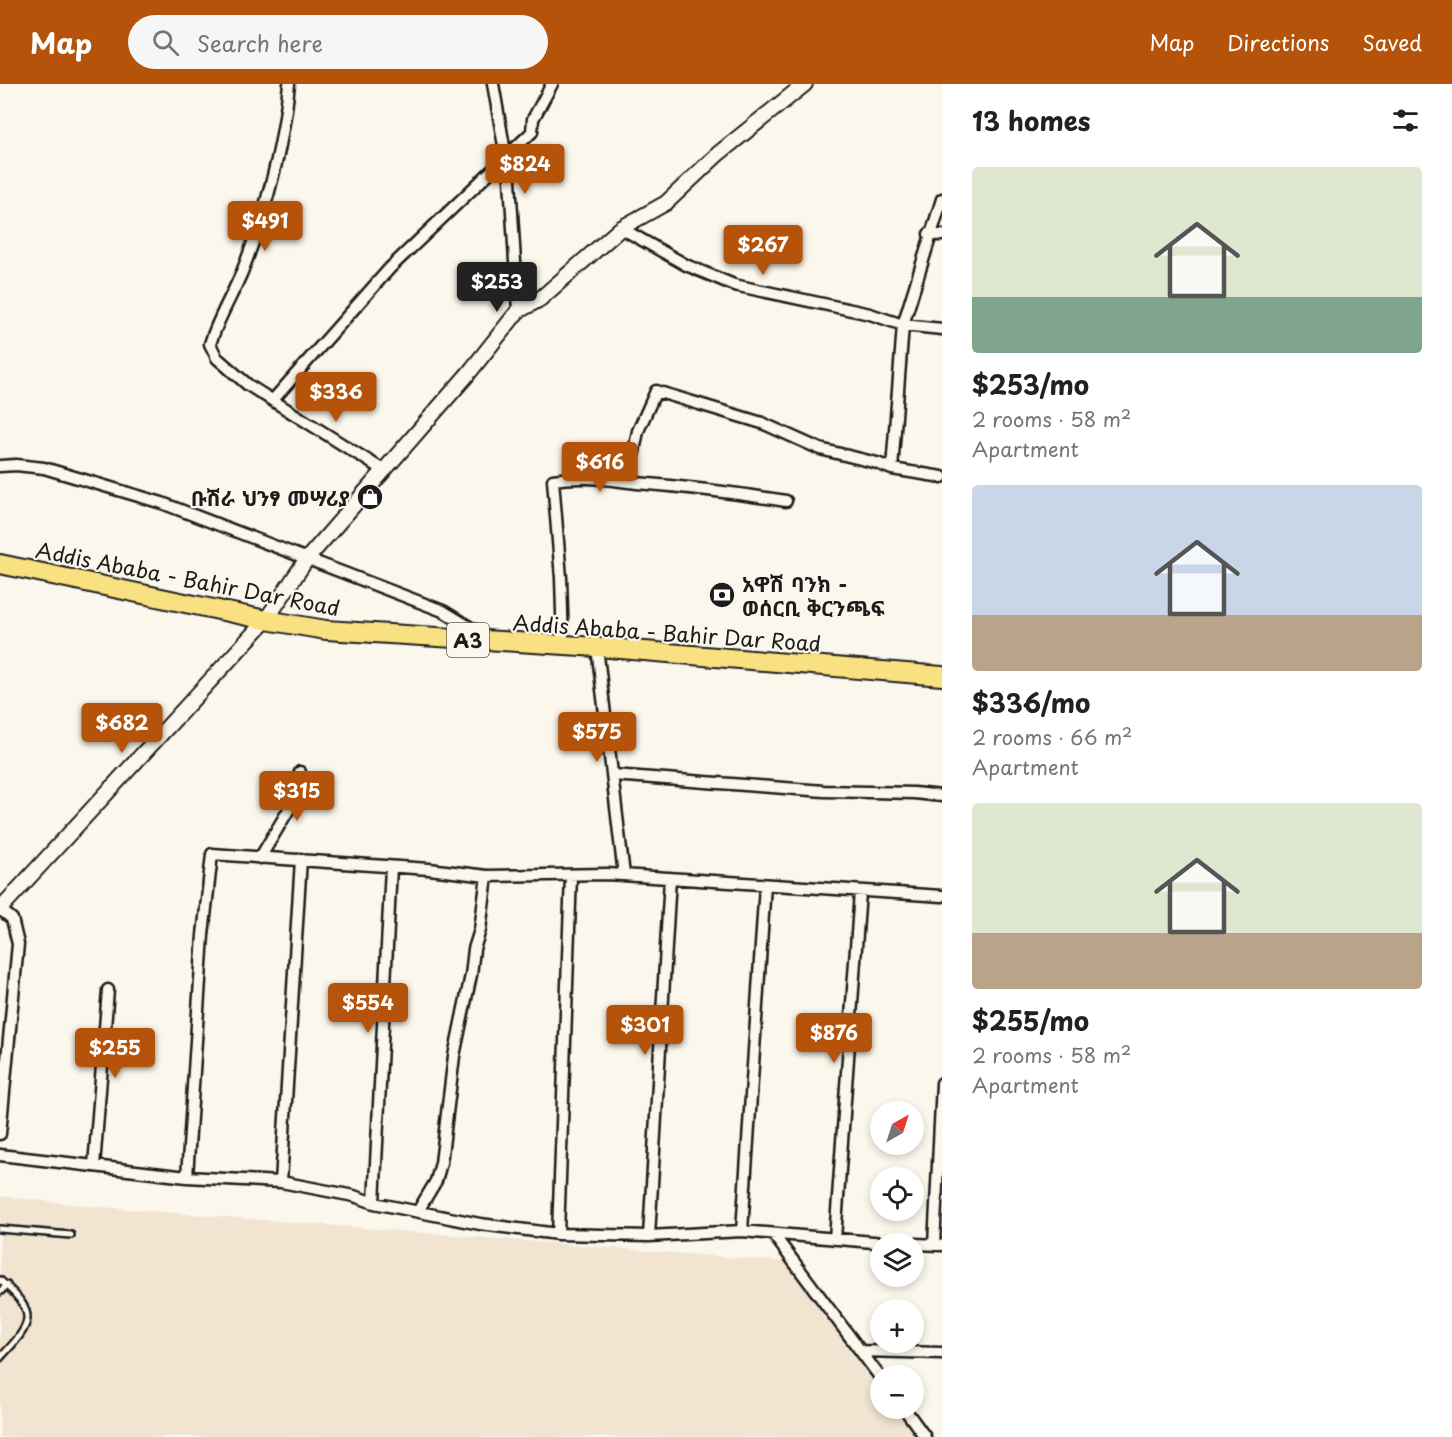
<!DOCTYPE html>
<html lang="en">
<head>
<meta charset="utf-8">
<style>
  body { margin:0; font-family:"Playpen Sans","Noto Sans Ethiopic",sans-serif; background:#f6f6f6; color:#202124; height:100vh; display:flex; flex-direction:column; font-size:22px; white-space:nowrap }
  * { box-sizing:border-box; margin:0 }
  p { font-size:20px; color:#757577 }
  .icon { flex:none; width:33px; height:33px; fill:none; stroke:currentColor; stroke-width:2; stroke-linecap:round; stroke-linejoin:round }
  .map { position:relative; flex:1; overflow:hidden }
  .sheet { display:flex; flex-direction:column; background:#fff; width:510px }
  .sheet>* { flex:none }
  .needle { width:39px; rotate:39deg }
  .fabs { position:absolute; left:870px; top:1017px; display:grid; gap:12px }
  .fabs a { display:grid; place-items:center; width:54px; height:54px; border-radius:50%; background:#fff; box-shadow:0 3px 9px #0003; font-size:30px }
  .price { position:absolute; translate:-50% -51px; padding:0 14px; border-radius:6px; background:#b45309; color:#fff; font-size:20px; line-height:39px; filter:drop-shadow(0 2px 3px #0008) }
  .price::after { content:''; position:absolute; left:50%; top:36px; width:18px; height:14px; margin-left:-9px; background:inherit; clip-path:polygon(0 0,100% 0,50% 100%) }
  .price.active { background:#222; color:#fff }
  ul { padding:0; list-style:none }
  li { display:grid; align-content:center; gap:12px; height:318px; padding:0 30px }
  li span { display:grid; place-items:center; height:186px; border-radius:6px; color:#555 }
  li>.icon { margin-inline-start:auto }
  span .icon { width:108px; height:108px; fill:#fffc; stroke-width:1 }
  li b { font-size:26px }
  h2 { display:flex; justify-content:space-between; align-items:center; height:72px; padding:0 30px; font-size:26px }
  header { display:flex; align-items:center; gap:36px; box-sizing:border-box; height:84px; padding:0 30px; background:#b45309; color:#fff }
  header strong { font-size:28px }
  nav { display:flex; gap:33px; margin-inline-start:auto; font-size:21px }
  .search { width:420px; height:54px; background:#f6f6f6; display:flex; align-items:center; gap:15px; box-sizing:border-box; padding:0 21px; border-radius:33px; color:#757577; font-size:22px }
  main { display:flex; flex:1; min-height:0 }
  .map>svg:first-child { display:block }
  .built { fill:#f1e4d0 }
  .lines { fill:none; stroke-linecap:round; stroke-linejoin:round }
  .service-casing { stroke:#1c1c1c; stroke-width:10 }
  .minor-casing { stroke:#1c1c1c; stroke-width:15 }
  .tertiary-casing { stroke:#1c1c1c; stroke-width:18 }
  .trunk-casing { stroke:#1c1c1c; stroke-width:22 }
  .service { stroke:#fbf7ec; stroke-width:5 }
  .minor { stroke:#fbf7ec; stroke-width:10 }
  .tertiary { stroke:#fbf7ec; stroke-width:14 }
  .trunk { stroke:#f9e181; stroke-width:18 }
  .labels { text-anchor:middle; dominant-baseline:central; stroke-width:4.5; stroke-linejoin:round; paint-order:stroke }
  .shield { fill:#fbf7ec; stroke:#5f5e5a; stroke-width:1.5 }
  .shield-label { font-size:20px; font-weight:bold; fill:#1c1c1c }
  .poi-label { font-size:21px; font-weight:bold; fill:#1c1c1c; stroke:#fbf7ec; text-anchor:end }
  .street-label { font-size:21px; fill:#1c1c1c; stroke:#fbf7ec }
</style>
</head>
<body>
<header>
<strong>Map</strong>
<div class="search"><svg class="icon" aria-label="search" viewBox="0 0 24 24"><circle cx="10" cy="10" r="6"/><path d="M15 15l6 6"/></svg>Search here</div>
<nav><a>Map</a><a>Directions</a><a>Saved</a></nav>
</header>
<main>
<div class="map">
<svg width="942" height="1353" viewBox="0 0 942 1353">
  <rect width="100%" height="100%" fill="#fbf7ec"/>
  <filter id="ink" filterUnits="userSpaceOnUse"><feTurbulence type="fractalNoise" baseFrequency=".0167" numOctaves="2"/><feDisplacementMap in="SourceGraphic" scale="12" xChannelSelector="R" yChannelSelector="G"/><feConvolveMatrix kernelMatrix="1 2 1 2 8 2 1 2 1" color-interpolation-filters="sRGB"/></filter>
  <g filter="url(#ink)">
    <path class="built" d="M0,1112L89,1122L788,1178L880,1301V1324L899,1325L920,1353H0Z"/>
    <g class="lines">
      <g class="service-casing">
        <path id="service" d="M0,1145L71,1151
          M0,1196C39,1230 33,1239 0,1274
          M0,1208L7,1201"/>
      </g>
      <g class="minor-casing">
        <path id="minor" d="M289,0C283,65 266,127 242,188C232,212 218,234 210,260L217,274L248,301L383,386
          M493,0L510,96L518,227
          M942,115L903,241L892,385L942,393
          M621,144L686,181L734,201L870,230L903,241L942,245
          M929,150L942,151
          M273,316L390,184L532,48L533,35L552,0
          M0,382L16,381L44,384L162,419L443,527L486,553
          M628,398L638,347L656,307L762,339L820,365L877,379L892,385
          M563,561L561,494L553,396C581,391 610,396 637,399C687,403 736,409 786,417
          M597,563L624,791
          M613,691L824,707L914,709L942,712
          M260,774L292,720L300,688
          M0,825L12,835L18,860L0,1050
          M0,1071L187,1093L281,1098L354,1112L374,1119L480,1140L558,1150L649,1152L742,1147L897,1160
          M94,1082L108,906
          M187,1093L203,851L212,770L429,785L487,792L607,790L942,812
          M281,1098L301,775
          M374,1119L391,783
          M418,1127L436,1097L441,1079L454,972L471,891L474,865L480,846L487,792
          M742,1147L765,801
          M558,1150L571,791
          M773,1150L880,1293
          M649,1152L670,794
          M835,1155L860,808
          M914,1160L942,1161
          M934,1161L942,999
          M861,1267L942,1269
          M904,1324L925,1353"/>
      </g>
      <g class="tertiary-casing">
        <path id="tertiary" d="M0,825L266,536L306,476L468,290L518,227L540,215L621,144L666,119L718,70L805,0"/>
      </g>
      <g class="trunk-casing">
        <path id="trunk" d="M0,480L266,536L326,546L597,563L942,592"/>
      </g>
      <use href="#service" class="service"/>
      <use href="#minor" class="minor"/>
      <use href="#tertiary" class="tertiary"/>
      <use href="#trunk" class="trunk"/>
    </g>
  </g>
  <defs>
    <g id="shop-disc" transform="scale(1.35)"><circle r="9.5" fill="#1c1c1c" stroke="#fbf7ec"/><path d="M-5-2.5h2.3a2.7 3.5 0 0 1 5.4 0H5L5.5 6h-11ZM-1.5-2.5h3a1.5 2.3 0 0 0-3 0Z" fill="#fff"/></g>
    <g id="bank-disc" transform="scale(1.35)"><circle r="9.5" fill="#1c1c1c" stroke="#fbf7ec"/><path d="M-6-4H6V4H-6ZM0-2.3a2.3 2.3 0 1 0 0 4.6a2.3 2.3 0 1 0 0-4.6Z" fill="#fff"/></g>
  </defs>
  <g fill-rule="evenodd">
    <use href="#shop-disc" x="370" y="413"/>
    <use href="#bank-disc" x="722" y="511"/>
  </g>
  <g class="labels">
    <rect class="shield" x="447" y="539" width="42" height="34" rx="4.5"/>
    <g class="shield-label">
      <text x="468" y="556">A3</text>
    </g>
    <g class="poi-label">
      <text x="350" y="413">ቡሽራ ህንፃ መሣሪያ</text>
      <text x="742" y="499" text-anchor="start">አዋሽ ባንክ -<tspan x="742" dy="24">ወሰርቢ ቅርንጫፍ</tspan></text>
    </g>
    <g class="street-label">
      <text transform="translate(188 494) rotate(11)">Addis Ababa - Bahir Dar Road</text>
      <text transform="translate(667 548) rotate(4)">Addis Ababa - Bahir Dar Road</text>
    </g>
  </g>
</svg>
<div class="fabs">
<a><svg class="needle" viewBox="-14 -14 28 28"><path d="M0-13l5 13h-10z" fill="#e53935"/><path d="M0 13l5-13h-10z" fill="#757577"/></svg></a>
<a><svg class="icon" aria-label="locate" viewBox="0 0 24 24"><circle cx="12" cy="12" r="6"/><path d="M12 2v4M12 18v4M2 12h4M18 12h4"/></svg></a>
<a><svg class="icon" aria-label="layers" viewBox="0 0 24 24"><path d="M12 4l9 5-9 5-9-5zM3 14l9 5 9-5"/></svg></a>
<a>+</a>
<a>−</a>
</div>
<b class="price" style="left:525px;top:111px">$824</b>
<b class="price" style="left:265px;top:168px">$491</b>
<b class="price" style="left:763px;top:192px">$267</b>
<b class="price active" style="left:497px;top:229px">$253</b>
<b class="price" style="left:336px;top:339px">$336</b>
<b class="price" style="left:600px;top:409px">$616</b>
<b class="price" style="left:122px;top:670px">$682</b>
<b class="price" style="left:597px;top:679px">$575</b>
<b class="price" style="left:297px;top:738px">$315</b>
<b class="price" style="left:368px;top:950px">$554</b>
<b class="price" style="left:645px;top:972px">$301</b>
<b class="price" style="left:834px;top:980px">$876</b>
<b class="price" style="left:115px;top:995px">$255</b>
</div>
<section class="sheet">
<h2>13 homes<svg class="icon" aria-label="filters" viewBox="0 0 24 24"><path d="M4 7h16M4 17h16"/><circle cx="9" cy="7" r="2"/><circle cx="15" cy="17" r="2"/></svg></h2>
<ul>
<li><span style="background:linear-gradient(#dfe7d0 70%,#7fa58c 0)"><svg class="icon" aria-label="home" viewBox="0 0 24 24"><path d="M3 11l9-7 9 7M6 9v11h12V9"/></svg></span><div><b>$253/mo</b><p>2 rooms · 58 m²</p><p>Apartment</p></div></li>
<li><span style="background:linear-gradient(#c9d6e8 70%,#b9a48a 0)"><svg class="icon" aria-label="home" viewBox="0 0 24 24"><path d="M3 11l9-7 9 7M6 9v11h12V9"/></svg></span><div><b>$336/mo</b><p>2 rooms · 66 m²</p><p>Apartment</p></div></li>
<li><span style="background:linear-gradient(#dfe7d0 70%,#b9a48a 0)"><svg class="icon" aria-label="home" viewBox="0 0 24 24"><path d="M3 11l9-7 9 7M6 9v11h12V9"/></svg></span><div><b>$255/mo</b><p>2 rooms · 58 m²</p><p>Apartment</p></div></li>
</ul>
</section>
</main>
</body>
</html>
